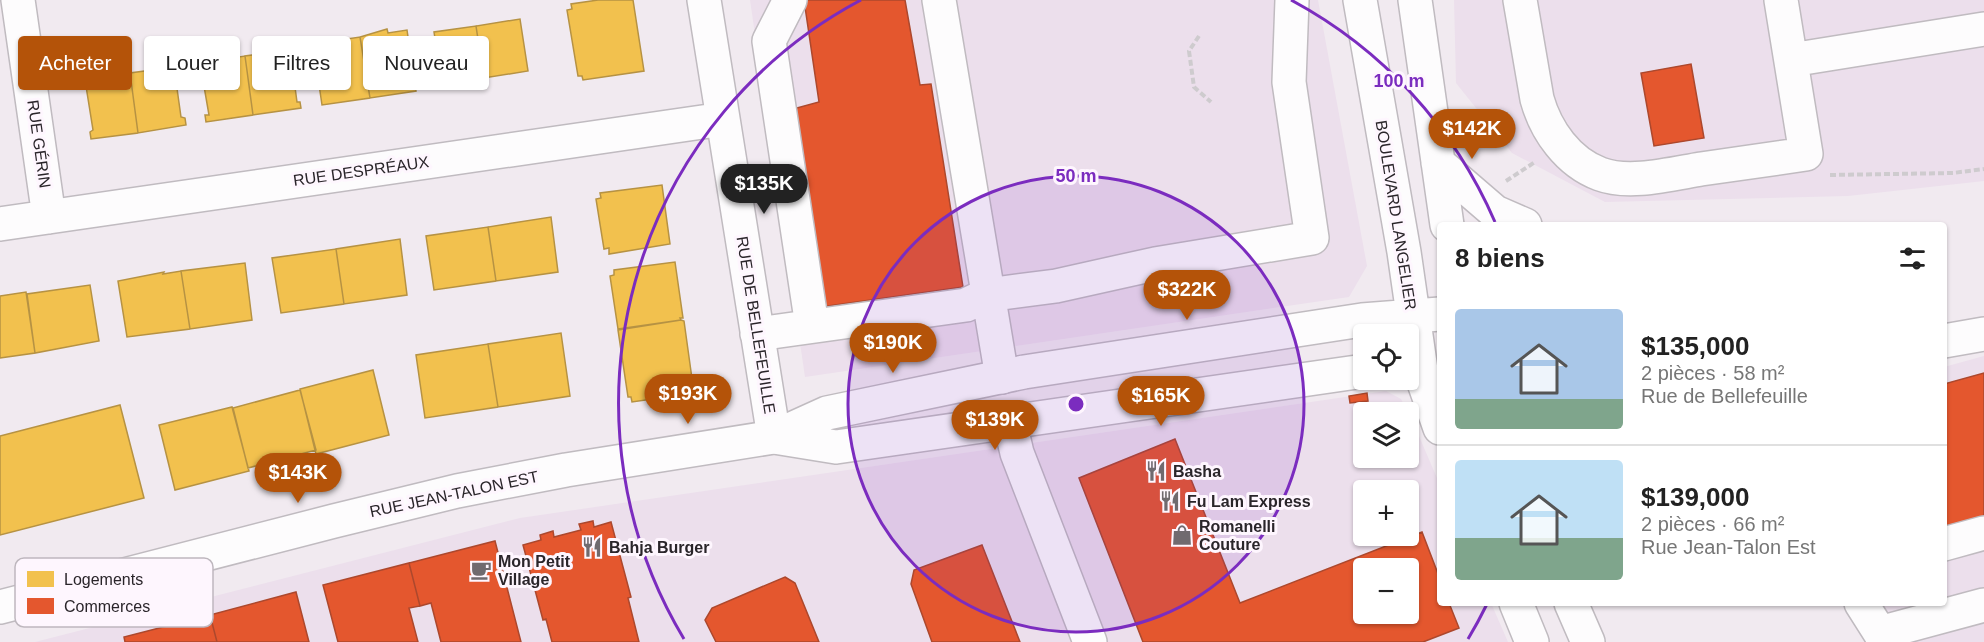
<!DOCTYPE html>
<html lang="fr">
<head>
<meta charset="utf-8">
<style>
  body { margin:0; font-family:Arial,sans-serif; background:#f2f2f2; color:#222; height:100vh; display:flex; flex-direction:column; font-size:22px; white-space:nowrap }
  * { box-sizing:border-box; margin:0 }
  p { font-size:20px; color:#767676 }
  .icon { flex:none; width:33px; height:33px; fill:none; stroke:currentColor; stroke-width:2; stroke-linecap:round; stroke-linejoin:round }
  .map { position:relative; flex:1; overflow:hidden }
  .details { position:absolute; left:1437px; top:222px; width:510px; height:384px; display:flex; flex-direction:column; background:#fff; border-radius:6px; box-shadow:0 2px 4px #0004 }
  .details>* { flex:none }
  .hud { position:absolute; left:18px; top:36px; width:570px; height:54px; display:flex; gap:12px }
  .fabs { position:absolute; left:1353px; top:324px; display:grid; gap:12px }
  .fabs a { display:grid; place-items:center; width:66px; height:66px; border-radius:6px; background:#fff; box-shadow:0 2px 4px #0004; font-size:30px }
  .price { position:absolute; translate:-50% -51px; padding:0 14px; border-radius:21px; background:#b45309; color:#fff; font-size:20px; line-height:39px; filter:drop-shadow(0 2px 3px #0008) }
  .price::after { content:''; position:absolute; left:50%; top:36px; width:18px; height:14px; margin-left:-9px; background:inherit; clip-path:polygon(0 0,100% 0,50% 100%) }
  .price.selected { background:#222; color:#fff }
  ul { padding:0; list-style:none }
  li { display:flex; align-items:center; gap:18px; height:150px; padding:0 18px }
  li+li { border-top:2px solid #e0e0e0 }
  li span { display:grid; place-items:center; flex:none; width:168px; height:120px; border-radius:6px; color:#555 }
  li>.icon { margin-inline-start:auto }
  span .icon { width:72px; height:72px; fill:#fffc; stroke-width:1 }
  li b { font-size:26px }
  h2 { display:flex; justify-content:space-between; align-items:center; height:72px; padding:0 18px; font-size:26px }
  .tag { padding:0 21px; border-radius:6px; background:#fff; box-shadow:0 2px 4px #0004; font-size:21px; line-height:54px }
  .tag.selected { background:#b45309; color:#fff }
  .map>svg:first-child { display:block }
  .built { fill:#ecdfec; fill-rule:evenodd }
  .homes { fill:#f2c14e; stroke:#b69243; stroke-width:1.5 }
  .shops { fill:#e4572e; stroke:#ac482d; stroke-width:1.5; fill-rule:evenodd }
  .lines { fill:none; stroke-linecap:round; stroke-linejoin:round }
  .minor-casing { stroke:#c0bbc0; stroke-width:36 }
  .major-casing { stroke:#c0bbc0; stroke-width:36 }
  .path { stroke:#cecbce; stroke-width:4; stroke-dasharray:6 3; stroke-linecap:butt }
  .minor { stroke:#fdfcfd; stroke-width:33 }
  .major { stroke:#fdfcfd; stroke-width:33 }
  .ring { fill:none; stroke:#7b2cbf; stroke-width:3 }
  .labels { text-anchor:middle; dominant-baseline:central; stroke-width:6; stroke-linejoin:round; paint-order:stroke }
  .street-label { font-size:16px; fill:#2a252a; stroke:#fef6fe }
  .poi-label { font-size:16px; font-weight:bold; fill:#2a252a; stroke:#fef6fe; text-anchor:start }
  .key { fill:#fef6fe; stroke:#beb7be; stroke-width:1.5 }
  .key-label { font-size:16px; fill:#2a252a }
  .centre { fill:#7b2cbf; stroke:#fef6fe; stroke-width:3 }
  .ring-label { font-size:18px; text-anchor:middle; font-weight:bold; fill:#7b2cbf; stroke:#fef6fe; stroke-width:6; stroke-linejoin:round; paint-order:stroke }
</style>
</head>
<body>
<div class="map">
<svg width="1984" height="642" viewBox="0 0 1984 642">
  <rect width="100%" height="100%" fill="#f1eaf0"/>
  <path class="built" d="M750,0H1318L1367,266L1349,297L805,377Z
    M1454,0H1984V181L1848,196L1605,202L1512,153L1456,83Z
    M1984,356V642H1906L1869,603H1944V367Z
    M1386,391L1401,399L1408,412H1364V458H1408L1409,413L1440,485V603H1491L1508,642H35L520,518ZM1364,490H1408V536H1364ZM1364,568H1408V614H1364Z"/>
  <path class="homes" d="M598,0H633L644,71L583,80L582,76H578L567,10L572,9L571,4Z
    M520,19L528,71L484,78L476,26Z
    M476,26L484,78L442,84L434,32Z
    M387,29L388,33L407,30L416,91L370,98L360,37Z
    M360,37L370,98L322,105L313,44Z
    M290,50L297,102H300L301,108L253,115L245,56Z
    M245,56L253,115L206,122L205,115H209L200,63Z
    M174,67L181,117L185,118L186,125L138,133L130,73Z
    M130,73L138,133L91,139L90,132L93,130L85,80Z
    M662,185L670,244L609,254V248L604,249L596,199L601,198L600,193Z
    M551,217L558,272L496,281L488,227Z
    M488,227L496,281L434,290L426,236Z
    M400,239L407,295L344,304L336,249Z
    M336,249L344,304L281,313L272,258Z
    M675,262L683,318H680L681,320L618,329L610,276L614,275V270Z
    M245,263L252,320L190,329L181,271Z
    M181,271L190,329L127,337L118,281L164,272L163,274Z
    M90,285L99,341L35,353L27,294Z
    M26,292L35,353L0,358V296Z
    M681,320L684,321L694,393L632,402L631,397H628L618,330Z
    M561,333L570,396L498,407L488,344Z
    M488,344L498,407L425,418L416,355Z
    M373,370L389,435L316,454L300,389Z
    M300,390L316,450L248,468L233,408Z
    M120,405L144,498L0,535V436Z
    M232,407L249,471L175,490L159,425Z"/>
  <path class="shops" d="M804,0H905L920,85L931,84L963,287L821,307L793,109L819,102Z
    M1691,64L1704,138L1654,146L1641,73Z
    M1984,373V524L1944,535V384Z
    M1367,393L1368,401L1350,403L1349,396Z
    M1175,439L1240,603L1422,532L1440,579V603H1449L1459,628L1423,642H1143L1079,478ZM1364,568H1408V614H1364Z
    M593,521L594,527L611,522L631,597L628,598L639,642H552L546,619L543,620L523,545L541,540L540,535L553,531L554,537L581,530L579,524Z
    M495,541L521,642H441L431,603L420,606L409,563Z
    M982,545L1020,642H932L911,584L914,570Z
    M409,563L420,606L409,608L418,642H338L323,585Z
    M785,577L795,583L819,642H716L705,620L712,608Z
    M296,592L309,642H217L210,615Z
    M210,615L217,642H125L124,637Z"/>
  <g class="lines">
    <g class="minor-casing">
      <path id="minor" d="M18,0L49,217
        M704,0L774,437
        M790,0L769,41L812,326
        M939,0L1002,377
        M1520,0L1537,99C1546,131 1568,162 1600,174C1629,185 1671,174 1701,169C1736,164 1771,159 1806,154L1781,0
        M1791,60L1984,29
        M0,224L723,119
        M757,334L966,305L987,295L1056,286L1155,264L1312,238L1289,82L1292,0
        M1944,341L1984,334
        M1010,423L1017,453L1090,642
        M1944,544L1984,533
        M1861,603L1880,633L1984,605"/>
    </g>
    <g class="major-casing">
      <path id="major" d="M1360,0L1404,252L1422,377L1440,428
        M1415,0L1447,225
        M1438,163L1495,212L1525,225
        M774,437L836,447L1364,371
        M1516,603L1532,642
        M1571,603L1588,642
        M0,607L334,521L457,491L566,470L774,437L827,413L1024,372L1362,320L1440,314"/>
    </g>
    <path class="path" d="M1199,36L1189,51L1194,87L1211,102
      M1830,175L1953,173L1984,169
      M1506,181L1535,162"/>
    <use href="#minor" class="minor"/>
    <use href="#major" class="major"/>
  </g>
  <circle cx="1076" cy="404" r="228" fill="#7b2cbf" fill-opacity=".12"/>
  <g class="ring">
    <circle cx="1076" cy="404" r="228"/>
    <path d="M1487 604A457 457 0 0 1 1468 639M684 639A457 457 0 0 1 861 0M1291 0A457 457 0 0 1 1495 222"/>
  </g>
  <defs>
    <g id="restaurant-bare" transform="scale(1.62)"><path d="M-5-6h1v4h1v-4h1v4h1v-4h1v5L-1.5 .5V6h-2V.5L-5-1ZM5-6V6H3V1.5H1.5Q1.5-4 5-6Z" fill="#706a6f" stroke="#fef6fe" stroke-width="2.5" paint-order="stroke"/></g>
    <g id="shop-bare" transform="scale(1.62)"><path d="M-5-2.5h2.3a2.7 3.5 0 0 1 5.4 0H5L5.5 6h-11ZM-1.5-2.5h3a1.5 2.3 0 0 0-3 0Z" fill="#706a6f" stroke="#fef6fe" stroke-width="2.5" paint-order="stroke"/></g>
    <g id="cafe-bare" transform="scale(1.62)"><path d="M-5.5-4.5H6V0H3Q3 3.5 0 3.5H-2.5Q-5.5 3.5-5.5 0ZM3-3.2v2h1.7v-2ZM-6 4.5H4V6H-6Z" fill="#706a6f" stroke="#fef6fe" stroke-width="2.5" paint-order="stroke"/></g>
  </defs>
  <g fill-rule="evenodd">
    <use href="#restaurant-bare" x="1156" y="471"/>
    <use href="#restaurant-bare" x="1170" y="501"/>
    <use href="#shop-bare" x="1182" y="535"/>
    <use href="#restaurant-bare" x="592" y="547"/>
    <use href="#cafe-bare" x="481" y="570"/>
  </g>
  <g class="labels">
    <g class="street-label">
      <text transform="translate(39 144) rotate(82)">RUE GÉRIN</text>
      <text transform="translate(361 171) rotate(-8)">RUE DESPRÉAUX</text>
      <text transform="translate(1396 215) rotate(81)">BOULEVARD LANGELIER</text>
      <text transform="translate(756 325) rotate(81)">RUE DE BELLEFEUILLE</text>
      <text transform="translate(454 494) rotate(-12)">RUE JEAN-TALON EST</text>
    </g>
    <g class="poi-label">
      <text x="1173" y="471">Basha</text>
      <text x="1187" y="501">Fu Lam Express</text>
      <text x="1199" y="526">Romanelli<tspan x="1199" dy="18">Couture</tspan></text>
      <text x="609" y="547">Bahja Burger</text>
      <text x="498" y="561">Mon Petit<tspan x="498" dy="18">Village</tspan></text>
    </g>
  </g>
  <rect x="15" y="558" width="198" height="69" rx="9" class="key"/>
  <rect x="27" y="571" width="27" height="16" fill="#f2c14e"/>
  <rect x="27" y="598" width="27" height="16" fill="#e4572e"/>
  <g class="key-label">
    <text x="64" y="585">Logements</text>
    <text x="64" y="612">Commerces</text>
  </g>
  <circle cx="1076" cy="404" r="9" class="centre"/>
  <g class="ring-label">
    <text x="1399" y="87">100 m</text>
    <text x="1076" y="182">50 m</text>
  </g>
</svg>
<div class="fabs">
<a><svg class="icon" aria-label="locate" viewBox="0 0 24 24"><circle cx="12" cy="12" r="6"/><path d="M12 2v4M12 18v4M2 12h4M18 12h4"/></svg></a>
<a><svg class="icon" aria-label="layers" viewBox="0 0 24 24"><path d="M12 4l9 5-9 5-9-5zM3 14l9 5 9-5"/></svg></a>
<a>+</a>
<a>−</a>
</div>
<b class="price" style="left:1472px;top:160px">$142K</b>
<b class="price selected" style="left:764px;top:215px">$135K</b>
<b class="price" style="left:1187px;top:321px">$322K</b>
<b class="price" style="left:893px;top:374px">$190K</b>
<b class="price" style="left:688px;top:425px">$193K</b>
<b class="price" style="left:1161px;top:427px">$165K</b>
<b class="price" style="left:995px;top:451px">$139K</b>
<b class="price" style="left:298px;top:504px">$143K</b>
<div class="hud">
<a class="tag selected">Acheter</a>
<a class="tag">Louer</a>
<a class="tag">Filtres</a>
<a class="tag">Nouveau</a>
</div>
<section class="details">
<h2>8 biens<svg class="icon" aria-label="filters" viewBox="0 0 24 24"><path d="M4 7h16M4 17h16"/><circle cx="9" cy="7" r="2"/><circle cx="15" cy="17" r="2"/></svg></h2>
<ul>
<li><span style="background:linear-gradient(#a9c7e8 75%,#7fa58c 0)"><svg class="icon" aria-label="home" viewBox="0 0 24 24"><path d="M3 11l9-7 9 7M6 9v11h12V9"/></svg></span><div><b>$135,000</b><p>2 pièces · 58 m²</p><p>Rue de Bellefeuille</p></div></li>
<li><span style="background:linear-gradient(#bfe0f5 65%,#7fa58c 0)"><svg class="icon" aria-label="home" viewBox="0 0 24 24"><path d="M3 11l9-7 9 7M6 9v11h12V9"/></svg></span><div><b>$139,000</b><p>2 pièces · 66 m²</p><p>Rue Jean-Talon Est</p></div></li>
</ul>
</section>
</div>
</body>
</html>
